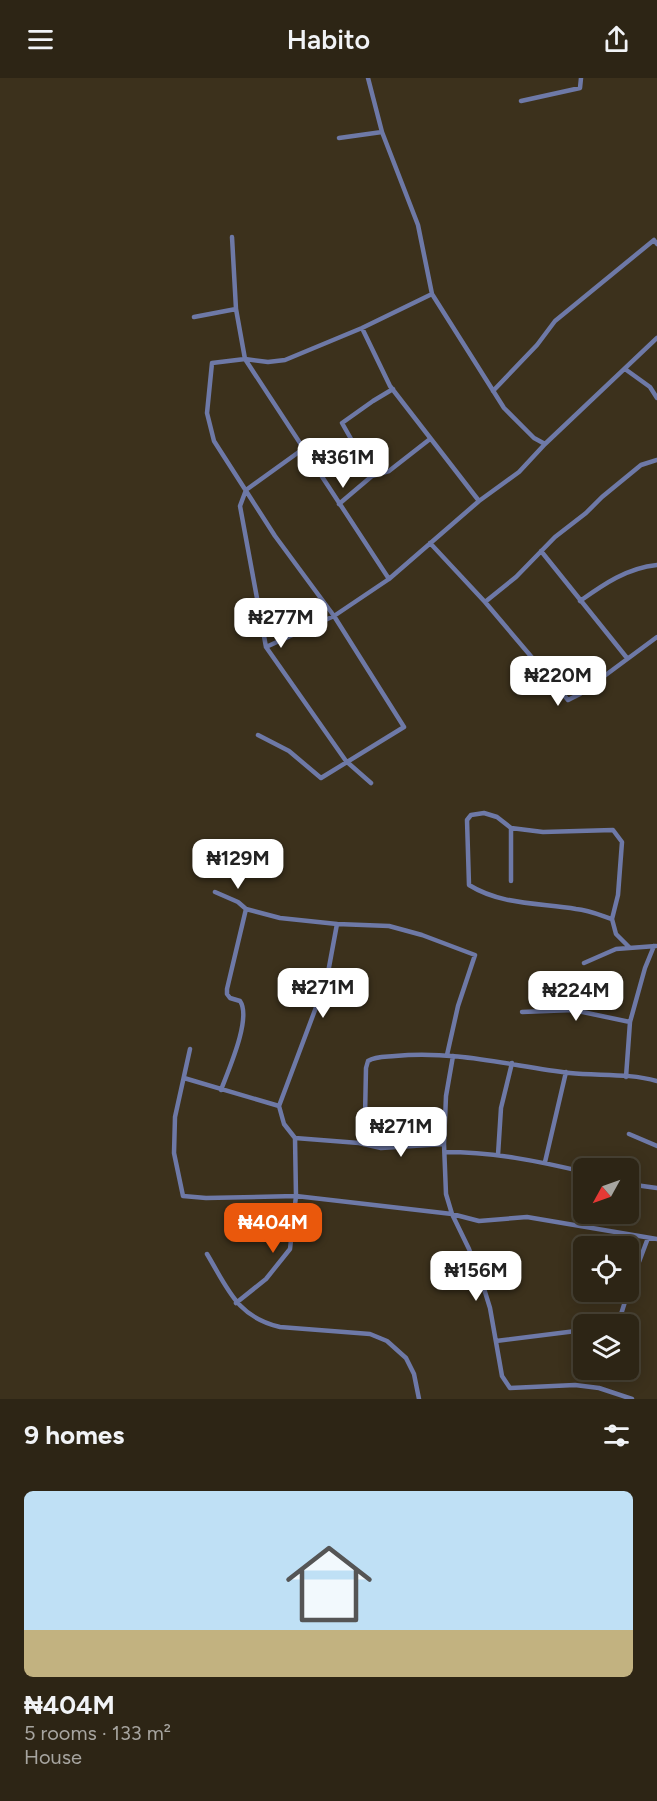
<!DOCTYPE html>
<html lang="en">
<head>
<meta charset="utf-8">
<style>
  body { margin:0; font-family:Figtree,sans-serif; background:#393122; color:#f1f3f6; height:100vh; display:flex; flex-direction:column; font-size:22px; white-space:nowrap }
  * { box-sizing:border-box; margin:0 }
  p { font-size:20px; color:#a7a5a0 }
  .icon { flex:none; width:33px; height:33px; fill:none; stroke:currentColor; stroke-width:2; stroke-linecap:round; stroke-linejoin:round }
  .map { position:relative; height:1321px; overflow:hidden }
  .drawer { display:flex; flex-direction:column; background:#2d2515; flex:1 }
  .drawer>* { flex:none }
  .needle { width:39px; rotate:230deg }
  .fabs { position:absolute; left:573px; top:1080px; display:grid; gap:12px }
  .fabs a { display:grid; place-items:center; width:66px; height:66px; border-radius:9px; background:#2d2515; box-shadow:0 3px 15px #0003,0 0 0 2px #484234; font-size:30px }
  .price { position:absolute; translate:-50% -51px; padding:0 14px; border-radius:12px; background:#fff; color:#222; font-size:20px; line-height:39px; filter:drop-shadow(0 2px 3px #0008) }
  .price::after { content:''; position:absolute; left:50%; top:36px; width:18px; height:14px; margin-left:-9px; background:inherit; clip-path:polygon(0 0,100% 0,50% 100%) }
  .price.selected { background:#ea580c; color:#fff }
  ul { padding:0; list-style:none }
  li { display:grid; align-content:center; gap:12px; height:318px; padding:0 24px }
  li+li { border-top:2px solid #484234 }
  li span { display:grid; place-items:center; height:186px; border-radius:9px; color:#555 }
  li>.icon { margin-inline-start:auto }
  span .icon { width:108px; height:108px; fill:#fffc; stroke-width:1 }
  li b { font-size:26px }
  h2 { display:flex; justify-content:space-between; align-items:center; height:72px; padding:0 24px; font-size:26px }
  header { display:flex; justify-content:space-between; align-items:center; height:78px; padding:0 24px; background:#2d2515; font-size:27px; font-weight:600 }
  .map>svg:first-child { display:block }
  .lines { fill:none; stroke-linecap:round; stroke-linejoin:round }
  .street { stroke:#6e79a7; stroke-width:4.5 }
</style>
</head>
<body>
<header><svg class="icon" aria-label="menu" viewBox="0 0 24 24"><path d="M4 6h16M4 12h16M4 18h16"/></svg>Habito<svg class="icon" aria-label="share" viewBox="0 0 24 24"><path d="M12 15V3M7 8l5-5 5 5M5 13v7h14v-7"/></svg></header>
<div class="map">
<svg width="657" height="1321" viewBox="0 0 657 1321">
  <rect width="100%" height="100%" fill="#3c311c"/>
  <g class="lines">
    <path class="street" d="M368,0L382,54L418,147L432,216L504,330L534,360L545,366L657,260
      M521,23L580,10L581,0
      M339,60L382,54
      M232,159L236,231L245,281L389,501L479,423L519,394L545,366
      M194,239L236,231
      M362,250L390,308L479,423
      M625,291L650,309L657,320
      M393,311L373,323L342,345L372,398L389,393L430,361
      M493,313L537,267L555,243L654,162L657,166
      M303,371L246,412L240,428L266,569L346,683L371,705
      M339,426L372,398
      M430,465L485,524L516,499L555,459L586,435L602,419L641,387L657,382
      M541,473L627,580
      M580,523C604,506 627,490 657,487
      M485,524L568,622L580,616L657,559
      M266,569L334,538L389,501
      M258,657L289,673L321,700L404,649L334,538L275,458L214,363L207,335L212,285L245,281L268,284L285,282L362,250L432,216
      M484,735L497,739L511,750L543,754L613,752L622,764L618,817L612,841C600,837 588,832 576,831C540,825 501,827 469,807L467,742L471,737Z
      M511,750V803
      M215,814L238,824L246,831
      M612,841L616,856L629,869
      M584,885L616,871L656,868
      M522,934L573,932L630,944
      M190,971L175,1039L174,1075L183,1118L206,1120L296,1118L295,1060L284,1046L279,1028L327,900L337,846
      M453,978L446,1018L444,1066L446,1116L452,1136L469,1171L481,1201L490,1230L502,1298L510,1310L575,1307L599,1310L632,1321
      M626,999L630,944L645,890L654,868
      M184,1000L279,1028
      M221,1012C228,993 252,940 240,923L230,920L227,916V911L246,831L280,840L337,846L389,848L422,857L475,877L458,928L447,977
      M629,1056L657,1068
      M295,1060L359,1065L381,1070L444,1066
      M359,1065L365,1039L366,990L368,983C376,978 386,979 395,978C454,972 512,988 570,995C598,998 629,995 657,1003
      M445,1074C493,1074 538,1083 584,1094
      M498,1077L501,1030L512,985
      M545,1084L566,994
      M628,1106L657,1110
      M207,1176C228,1211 237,1239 280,1249L370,1256L387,1263L406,1280L414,1296L419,1321
      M628,1213L648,1160
      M236,1225L266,1201L290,1171L296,1118L452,1136L479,1143L527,1139L657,1161
      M618,1246L628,1214
      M496,1263L584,1252"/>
  </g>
</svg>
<div class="fabs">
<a><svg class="needle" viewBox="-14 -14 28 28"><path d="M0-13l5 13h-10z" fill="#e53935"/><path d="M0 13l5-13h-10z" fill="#a7a5a0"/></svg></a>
<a><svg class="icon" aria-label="locate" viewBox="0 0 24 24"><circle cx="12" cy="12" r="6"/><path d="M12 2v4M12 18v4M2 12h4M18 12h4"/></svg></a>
<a><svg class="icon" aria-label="layers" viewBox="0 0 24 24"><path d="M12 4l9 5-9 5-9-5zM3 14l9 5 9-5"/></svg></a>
</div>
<b class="price" style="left:343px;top:411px">₦361M</b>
<b class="price" style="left:281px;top:571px">₦277M</b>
<b class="price" style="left:558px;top:629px">₦220M</b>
<b class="price" style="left:238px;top:812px">₦129M</b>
<b class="price" style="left:323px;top:941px">₦271M</b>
<b class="price" style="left:576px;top:944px">₦224M</b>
<b class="price" style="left:401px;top:1080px">₦271M</b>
<b class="price selected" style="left:273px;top:1176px">₦404M</b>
<b class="price" style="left:476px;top:1224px">₦156M</b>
</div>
<section class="drawer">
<h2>9 homes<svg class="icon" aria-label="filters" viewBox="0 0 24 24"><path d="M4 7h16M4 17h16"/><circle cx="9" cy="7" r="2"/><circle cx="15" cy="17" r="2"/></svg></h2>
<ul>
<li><span style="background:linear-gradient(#bfe0f5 75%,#c2b280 0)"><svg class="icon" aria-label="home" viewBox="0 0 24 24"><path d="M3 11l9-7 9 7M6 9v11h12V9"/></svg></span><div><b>₦404M</b><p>5 rooms · 133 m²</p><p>House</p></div></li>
</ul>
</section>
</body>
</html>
